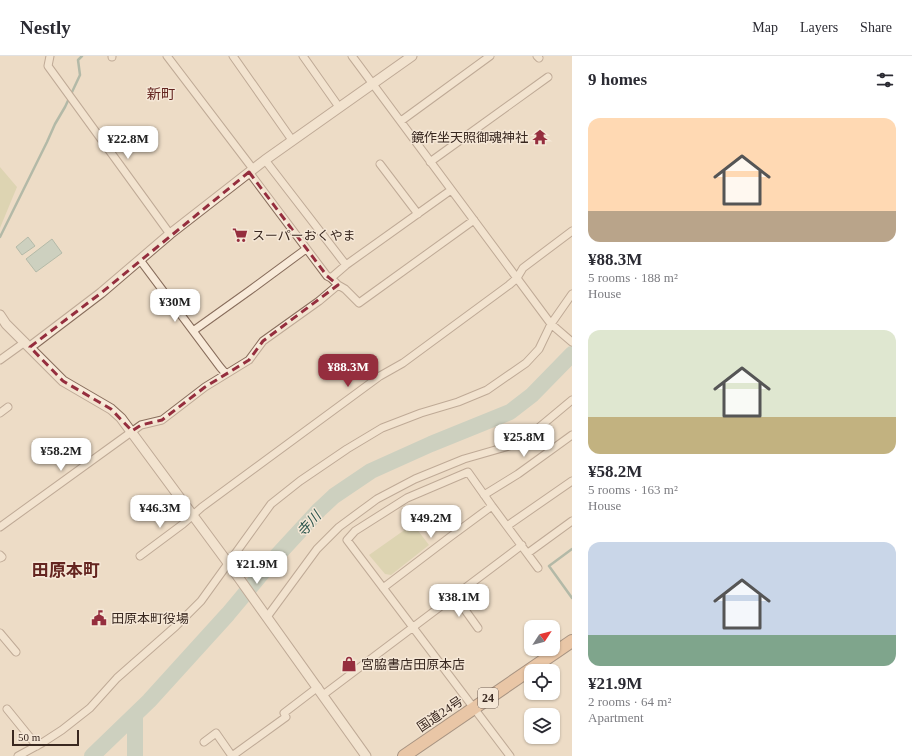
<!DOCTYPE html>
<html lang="en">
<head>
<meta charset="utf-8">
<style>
  body { margin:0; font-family:"Times New Roman","Noto Sans JP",serif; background:#f7f7f7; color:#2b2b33; height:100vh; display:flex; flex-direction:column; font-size:15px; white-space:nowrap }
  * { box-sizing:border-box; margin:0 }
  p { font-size:13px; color:#7c7c81 }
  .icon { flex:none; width:22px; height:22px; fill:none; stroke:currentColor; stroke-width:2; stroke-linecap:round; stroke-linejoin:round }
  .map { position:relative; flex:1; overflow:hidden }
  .sheet { display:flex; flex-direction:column; background:#fff; width:340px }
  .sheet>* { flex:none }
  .needle { width:26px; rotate:54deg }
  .tools { position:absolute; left:524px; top:564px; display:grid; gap:8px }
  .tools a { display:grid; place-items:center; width:36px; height:36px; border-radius:8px; background:#fff; box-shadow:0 1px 3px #0004; font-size:20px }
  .scale { position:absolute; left:12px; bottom:10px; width:67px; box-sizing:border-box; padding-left:4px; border:2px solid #392820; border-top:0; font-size:11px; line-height:14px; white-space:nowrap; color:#392820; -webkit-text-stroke:3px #f5e7d6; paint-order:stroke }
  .price { position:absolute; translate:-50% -34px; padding:0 9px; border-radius:8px; background:#fff; color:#222; font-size:13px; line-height:26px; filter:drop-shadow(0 1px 2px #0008) }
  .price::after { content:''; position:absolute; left:50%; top:24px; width:12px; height:9px; margin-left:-6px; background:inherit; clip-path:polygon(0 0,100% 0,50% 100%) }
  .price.active { background:#952e3e; color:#fff }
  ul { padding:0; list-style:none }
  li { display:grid; align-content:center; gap:8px; height:212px; padding:0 16px }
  li span { display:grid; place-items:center; height:124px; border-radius:12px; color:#555 }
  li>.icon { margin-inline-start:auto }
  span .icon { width:72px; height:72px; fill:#fffc; stroke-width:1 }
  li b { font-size:17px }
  h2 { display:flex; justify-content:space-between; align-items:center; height:48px; padding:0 16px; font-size:17px }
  header { display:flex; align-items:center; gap:24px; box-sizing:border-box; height:56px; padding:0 20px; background:#fff; border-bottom:1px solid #e1e1e2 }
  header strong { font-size:19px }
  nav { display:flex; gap:22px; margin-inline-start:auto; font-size:14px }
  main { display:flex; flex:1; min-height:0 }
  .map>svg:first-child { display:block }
  .green { fill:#cbc99a }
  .water { fill:#a7c1b6; stroke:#6e8f82 }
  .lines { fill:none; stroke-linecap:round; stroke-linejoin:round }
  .stream { stroke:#6e8f82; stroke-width:2.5 }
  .river { stroke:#a7c1b6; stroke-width:16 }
  .minor-casing { stroke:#886d5c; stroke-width:9 }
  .tertiary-casing { stroke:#886d5c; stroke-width:11 }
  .trunk-casing { stroke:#563c30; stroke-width:14 }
  .minor { stroke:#f8ead9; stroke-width:7 }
  .tertiary { stroke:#f8ead9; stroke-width:9 }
  .trunk { stroke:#e4ac7e; stroke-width:12 }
  .marked { fill:none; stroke:#952e3e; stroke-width:3; stroke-dasharray:8 5; stroke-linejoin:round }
  .labels { text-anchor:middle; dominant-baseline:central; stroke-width:3; stroke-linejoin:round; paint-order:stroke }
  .shield { fill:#f5e7d6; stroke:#716157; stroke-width:1 }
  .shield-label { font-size:12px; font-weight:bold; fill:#392820 }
  .poi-label { font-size:13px; fill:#392820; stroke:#f5e7d6; text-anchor:start }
  .street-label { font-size:13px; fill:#392820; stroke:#f5e7d6 }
  .neighbourhood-label { font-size:14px; fill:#642520; stroke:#f5e7d6 }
  .water-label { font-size:14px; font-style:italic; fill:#2f584f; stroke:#f5e7d6 }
  .district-label { font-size:17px; font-weight:bold; fill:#642520; stroke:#f5e7d6 }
</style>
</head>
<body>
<header>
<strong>Nestly</strong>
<nav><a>Map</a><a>Layers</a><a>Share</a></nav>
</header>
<main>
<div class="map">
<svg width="572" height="700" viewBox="0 0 572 700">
  <rect width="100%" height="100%" fill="#eddcc6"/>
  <path class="green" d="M0,111L17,131L0,172Z
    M413,468L429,489L391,519L385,518L369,499Z"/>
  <path class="water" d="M28,181L35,190L22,199L16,191Z
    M52,183L62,197L36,216L26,203Z"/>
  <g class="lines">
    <path class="stream" d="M0,181L47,86L55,68L65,51L80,19L78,4L82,0
      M572,493L549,510L572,542"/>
    <path class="river" d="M135,659V700
      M92,700L149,645L228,558L273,504L319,454L334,440L371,415L431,388L510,356L532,339L572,298"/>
    <g class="minor-casing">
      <path id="minor" d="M50,0L48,10L170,178
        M167,0L253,113
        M233,0L292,84
        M303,0L339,51
        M352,0L551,268L572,286
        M537,0L539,2
        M112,1V0
        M401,65L490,0
        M265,104L346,209
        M430,106L548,21
        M380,108L418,158
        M249,116L327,220L331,222
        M140,204L220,311L226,318
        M338,229L345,233L359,247L474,164
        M193,275L249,235L306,193
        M0,304L25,286
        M0,357L8,351
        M484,439L518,418L572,379
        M507,470L572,425
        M0,471L141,369L162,364L205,331L249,304L263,285L319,245L338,229L331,222L346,209L451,134
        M528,497L572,465
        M0,499L2,501L0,502
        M140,500L183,468L202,451L380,320L403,307L509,229L517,222L523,212L572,175
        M383,532L450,481L492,450
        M455,540L478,572
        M267,561L317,493L339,471L377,443L415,423L464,403L509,390L530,379L572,344
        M0,577L16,596
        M323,639L522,489
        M7,653L37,690
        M204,686L216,677L232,700L286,661L284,657L318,631
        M18,700L42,687L62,674L90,652L117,622L176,570L201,545L271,448L300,425L347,393L382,372L421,357L458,346L487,334L526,307L539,293L551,268L572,238
        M510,700L347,484L355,475L407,442L468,416L492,450L538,512"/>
    </g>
    <g class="tertiary-casing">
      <path id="tertiary" d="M0,259L6,268L63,325L111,353L121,362L231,511L366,700
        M30,291L101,237L170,178L265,104L412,0"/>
    </g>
    <g class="trunk-casing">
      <path id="trunk" d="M404,700L572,585"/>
    </g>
    <use href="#minor" class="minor"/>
    <use href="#tertiary" class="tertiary"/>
    <use href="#trunk" class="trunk"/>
  </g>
  <path d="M0 0H572V700H0ZM249,116L327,220L338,229L263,285L249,304L205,331L162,364L141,369L132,375L111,353L63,325L30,291L101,237Z" fill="#eddcc6" fill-opacity=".55" fill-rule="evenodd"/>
  <path class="marked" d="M249,116L327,220L338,229L263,285L249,304L205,331L162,364L141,369L132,375L111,353L63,325L30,291L101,237Z"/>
  <defs>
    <g id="temple-bare" transform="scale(1.2)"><path d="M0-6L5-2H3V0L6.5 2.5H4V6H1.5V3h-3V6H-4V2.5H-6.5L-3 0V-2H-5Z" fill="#952e3e" stroke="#f5e7d6" stroke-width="2.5" paint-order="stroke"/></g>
    <g id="supermarket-bare" transform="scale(1.2)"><path d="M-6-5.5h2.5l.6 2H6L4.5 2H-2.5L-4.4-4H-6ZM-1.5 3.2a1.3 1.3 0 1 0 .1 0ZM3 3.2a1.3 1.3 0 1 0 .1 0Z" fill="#952e3e" stroke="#f5e7d6" stroke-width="2.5" paint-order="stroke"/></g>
    <g id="civic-bare" transform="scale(1.2)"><path d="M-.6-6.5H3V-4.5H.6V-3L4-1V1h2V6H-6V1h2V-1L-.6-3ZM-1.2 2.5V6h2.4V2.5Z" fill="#952e3e" stroke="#f5e7d6" stroke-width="2.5" paint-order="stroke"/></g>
    <g id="shop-bare" transform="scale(1.2)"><path d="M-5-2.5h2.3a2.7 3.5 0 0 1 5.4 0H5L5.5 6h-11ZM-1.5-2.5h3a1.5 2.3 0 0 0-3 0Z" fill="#952e3e" stroke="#f5e7d6" stroke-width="2.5" paint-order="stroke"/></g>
  </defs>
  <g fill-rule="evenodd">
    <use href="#temple-bare" x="540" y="81"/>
    <use href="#supermarket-bare" x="240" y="179"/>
    <use href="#civic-bare" x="99" y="562"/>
    <use href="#shop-bare" x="349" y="608"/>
  </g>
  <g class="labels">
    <rect class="shield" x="478" y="632" width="20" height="20" rx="3"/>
    <g class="shield-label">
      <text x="488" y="642">24</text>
    </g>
    <g class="poi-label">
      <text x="528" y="81" text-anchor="end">鏡作坐天照御魂神社</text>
      <text x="252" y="179">スーパーおくやま</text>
      <text x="111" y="562">田原本町役場</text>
      <text x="361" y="608">宮脇書店田原本店</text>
    </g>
    <g class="street-label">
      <text transform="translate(440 658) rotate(-34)">国道24号</text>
    </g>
    <g class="neighbourhood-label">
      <text x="161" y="38">新町</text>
    </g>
    <g class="water-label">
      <text transform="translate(309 468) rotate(-48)">寺川</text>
    </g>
    <g class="district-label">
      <text x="66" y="514">田原本町</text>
    </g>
  </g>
</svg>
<div class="tools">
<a><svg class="needle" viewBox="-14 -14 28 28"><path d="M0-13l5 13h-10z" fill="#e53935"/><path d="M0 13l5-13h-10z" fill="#7c7c81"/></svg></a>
<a><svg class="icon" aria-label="locate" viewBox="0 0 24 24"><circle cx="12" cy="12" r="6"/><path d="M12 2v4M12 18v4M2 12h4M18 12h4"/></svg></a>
<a><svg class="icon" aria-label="layers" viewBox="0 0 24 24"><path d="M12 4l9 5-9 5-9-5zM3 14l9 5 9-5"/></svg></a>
</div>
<div class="scale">50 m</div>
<b class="price" style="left:128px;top:104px">¥22.8M</b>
<b class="price" style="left:175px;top:267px">¥30M</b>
<b class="price active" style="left:348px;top:332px">¥88.3M</b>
<b class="price" style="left:524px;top:402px">¥25.8M</b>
<b class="price" style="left:61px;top:416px">¥58.2M</b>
<b class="price" style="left:160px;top:473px">¥46.3M</b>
<b class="price" style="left:431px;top:483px">¥49.2M</b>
<b class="price" style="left:257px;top:529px">¥21.9M</b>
<b class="price" style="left:459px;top:562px">¥38.1M</b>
</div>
<section class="sheet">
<h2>9 homes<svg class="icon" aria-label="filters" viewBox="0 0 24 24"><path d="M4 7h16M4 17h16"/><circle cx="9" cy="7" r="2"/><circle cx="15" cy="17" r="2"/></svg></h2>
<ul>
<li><span style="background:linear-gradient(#ffd9b3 75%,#b9a48a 0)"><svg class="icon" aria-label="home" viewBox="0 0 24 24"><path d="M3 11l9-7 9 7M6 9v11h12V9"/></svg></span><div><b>¥88.3M</b><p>5 rooms · 188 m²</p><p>House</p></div></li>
<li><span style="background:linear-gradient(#dfe7d0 70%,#c2b280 0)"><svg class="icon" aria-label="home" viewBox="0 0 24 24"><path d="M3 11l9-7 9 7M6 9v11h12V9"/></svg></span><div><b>¥58.2M</b><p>5 rooms · 163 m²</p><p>House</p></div></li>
<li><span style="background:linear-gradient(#c9d6e8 75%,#7fa58c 0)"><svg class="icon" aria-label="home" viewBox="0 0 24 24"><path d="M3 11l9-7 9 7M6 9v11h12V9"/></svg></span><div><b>¥21.9M</b><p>2 rooms · 64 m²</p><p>Apartment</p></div></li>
</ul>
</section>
</main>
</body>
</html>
